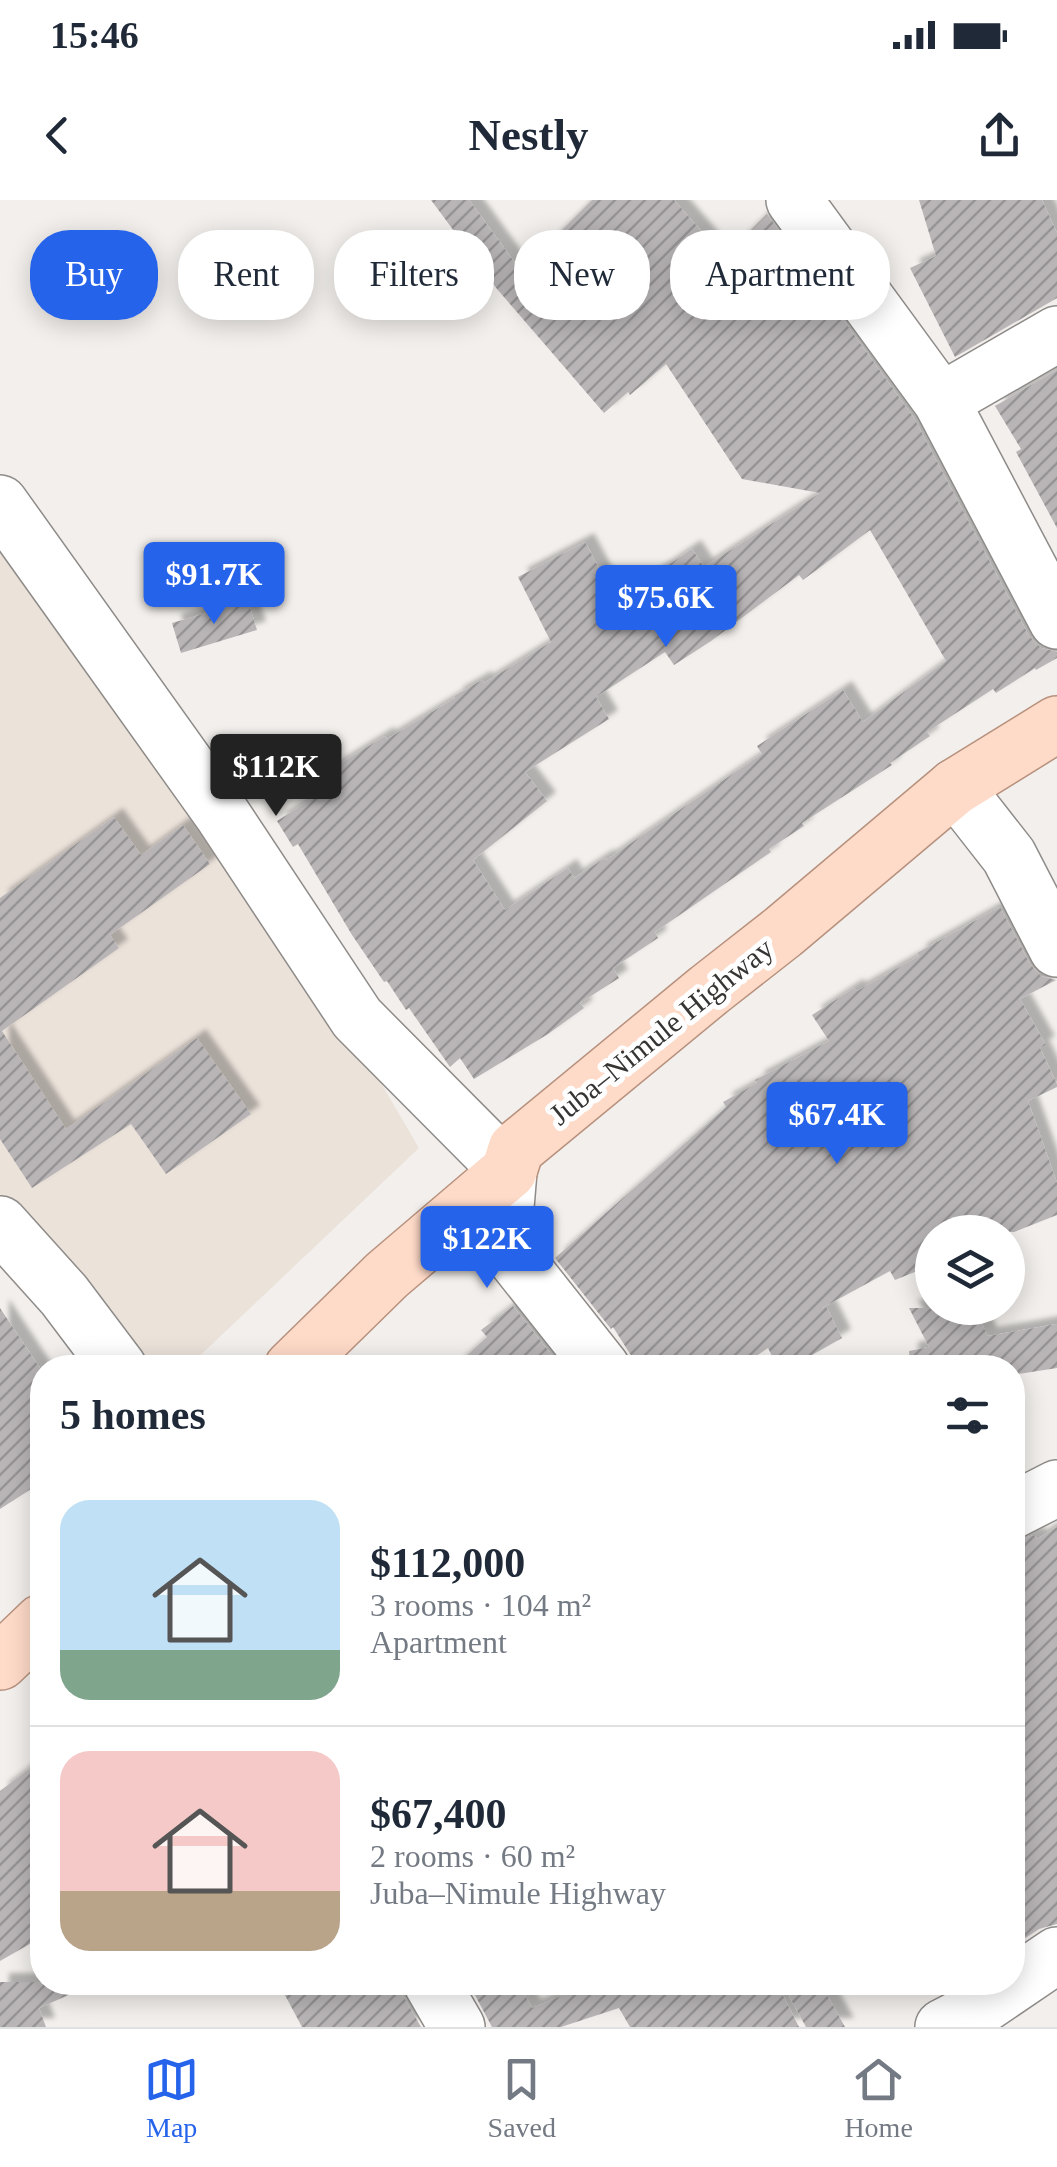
<!DOCTYPE html>
<html lang="en">
<head>
<meta charset="utf-8">
<style>
  body { margin:0; font-family:Georgia,serif; background:#f2f2f3; color:#1f2937; height:100vh; display:flex; flex-direction:column; font-size:38px; white-space:nowrap }
  * { box-sizing:border-box; margin:0 }
  p { font-size:32px; color:#747a83 }
  .icon { flex:none; width:55px; height:55px; fill:none; stroke:currentColor; stroke-width:2; stroke-linecap:round; stroke-linejoin:round }
  .map { position:relative; flex:1; overflow:hidden }
  .details { position:absolute; left:30px; top:1155px; width:995px; height:640px; display:flex; flex-direction:column; background:#fff; border-radius:40px; box-shadow:0 5px 25px #0003 }
  .details>* { flex:none }
  .hud { position:absolute; left:30px; top:30px; width:998px; height:90px; display:flex; gap:20px }
  .controls { position:absolute; left:915px; top:1015px; display:grid; gap:20px }
  .controls a { display:grid; place-items:center; width:110px; height:110px; border-radius:50%; background:#fff; box-shadow:0 5px 25px #0003; font-size:50px }
  .price { position:absolute; translate:-50% -85px; padding:0 22px; border-radius:10px; background:#2563eb; color:#fff; font-size:32px; line-height:65px; filter:drop-shadow(0 2px 5px #0008) }
  .price::after { content:''; position:absolute; left:50%; top:60px; width:30px; height:22px; margin-left:-15px; background:inherit; clip-path:polygon(0 0,100% 0,50% 100%) }
  .price.active { background:#222; color:#fff }
  ul { padding:0; list-style:none }
  li { display:flex; align-items:center; gap:30px; height:250px; padding:0 30px }
  li+li { border-top:2px solid #e0e1e3 }
  li span { display:grid; place-items:center; flex:none; width:280px; height:200px; border-radius:30px; color:#555 }
  li>.icon { margin-inline-start:auto }
  span .icon { width:120px; height:120px; fill:#fffc; stroke-width:1 }
  li b { font-size:42px }
  h2 { display:flex; justify-content:space-between; align-items:center; height:120px; padding:0 30px; font-size:42px }
  .pill { padding:0 35px; border-radius:40px; background:#fff; box-shadow:0 5px 25px #0003; font-size:35px; line-height:90px }
  .pill.active { background:#2563eb; color:#fff }
  .status { display:flex; justify-content:space-between; align-items:center; height:70px; padding:0 50px; background:#fff; direction:ltr }
  .status svg { height:28px; fill:currentColor }
  header { display:flex; justify-content:space-between; align-items:center; height:130px; padding:0 30px; background:#fff; font-size:45px; font-weight:600 }
  .tabs { display:flex; justify-content:space-around; align-items:center; height:140px; border-top:2px solid #e0e1e3; background:#fff; font-size:28px; color:#747a83 }
  .tabs a { display:grid; justify-items:center; gap:5px }
  .tabs .active { color:#2563eb }
  .map>svg:first-child { display:block }
  .built { fill:#ebe2da }
  .building { fill:url(#building-hatch); fill-rule:evenodd; filter:url(#shadow) }
  .lines { fill:none; stroke-linecap:round; stroke-linejoin:round }
  .minor-casing { stroke:#8e8b89; stroke-width:58 }
  .major-casing { stroke:#b7917d; stroke-width:58 }
  .minor { stroke:#fff; stroke-width:55 }
  .major { stroke:#fedac8; stroke-width:55 }
  .labels { text-anchor:middle; dominant-baseline:central; stroke-width:10; stroke-linejoin:round; paint-order:stroke }
  .street-label { font-size:30px; fill:#363534; stroke:#fff }
</style>
</head>
<body>
<div class="status"><b>15:46</b><svg viewBox="0 0 49 12"><path d="M0 12V9h3v3zM5 12V6h3v6zM10 12V3h3v9zM15 12V0h3v12zM26 1h20v11H26zM47 4h2v5h-2z"/></svg></div>
<header><svg class="icon" aria-label="back" viewBox="0 0 24 24"><path d="M15 5l-7 7 7 7"/></svg>Nestly<svg class="icon" aria-label="share" viewBox="0 0 24 24"><path d="M12 15V3M7 8l5-5 5 5M5 13v7h14v-7"/></svg></header>
<div class="map">
<svg width="1057" height="1827" viewBox="0 0 1057 1827">
  <defs>
    <pattern id="building-hatch" width="6" height="6" patternUnits="userSpaceOnUse" patternTransform="scale(2.5)"><rect width="6" height="6" fill="#b9b5b7"/><path d="M-1 1l2-2M0 6l6-6M5 7l2-2" fill="none" stroke="#979496"/></pattern>
    <filter id="shadow"><feDropShadow dx="9" dy="-9" stdDeviation="2.5" flood-color="#0004"/></filter>
  </defs>
  <rect width="100%" height="100%" fill="#f2efec"/>
  <path class="built" d="M0,321L354,837L419,948L188,1167H141L35,1029L0,994Z"/>
  <path class="building" d="M431,0H469L521,71L592,0H674L724,57L767,14L914,218L1029,436L1041,448L1057,452V458L1036,470L1035,468L996,493L993,489L927,532L930,536L890,563L892,565L802,623L804,626L769,649L771,652L655,732L658,738L613,768L619,778L580,803L584,808L548,834L474,879L460,858L450,867L409,808L406,810L387,781L384,782L352,735L298,644L293,647L277,621L326,590L318,577L385,536L387,539L455,498L454,496L482,480L484,483L551,442L518,377L585,342L616,400L692,349L704,367L820,293L742,279L666,164L630,195L628,192L604,213L497,89ZM870,330L946,461L863,522L843,490L757,546L762,554L606,660L605,658L574,678L568,668L505,710L473,660L547,601L525,572L609,519L596,497L665,452L674,465L711,441L799,375L803,380Z
    M919,0H1042L1057,33V98L955,157L910,68L936,56Z
    M1057,170V328L1016,252L1021,249L995,206Z
    M248,401L257,430L181,453L172,423Z
    M114,617L141,655L183,625L210,664L110,735L119,748L2,831L66,929L197,838L251,914L166,974L131,924L32,988L0,939V698Z
    M1000,707L1030,764L1041,776L1056,780L1020,799L1046,845L1040,848L1057,884V887L1028,901L1057,983V1015L1014,1032H932V1065L895,1080L890,1071L822,1108H827L842,1138L789,1168H778L768,1148L738,1168H639L613,1127L611,1129L555,1058L726,907L723,902L757,883L755,880L829,841L812,815L854,788L857,791L919,756L917,753Z
    M513,1106L562,1168H453L487,1137L481,1130Z
    M0,1108L42,1171V1282L0,1309Z
    M909,1108H974L988,1136L1057,1124V1168L1012,1175V1168H910L909,1151L929,1147Z
    M1057,1327V1724L1039,1729L1012,1747V1342L1034,1335L1037,1339Z
    M42,1559V1737L0,1761V1591Z
    M0,1782H98L39,1808L46,1827H0Z
    M278,1782H395L421,1827H302Z
    M468,1782H518L532,1808L594,1782H776L799,1827H630L619,1808L561,1827H492Z
    M814,1782H820L845,1827H806L789,1796Z"/>
  <g class="lines">
    <g class="minor-casing">
      <path id="minor" d="M794,0L941,201
        M1057,134L941,201L1057,421
        M0,303L222,614L357,818L509,971L503,1043L602,1168
        M955,587L1009,656L1057,749
        M0,1024L64,1095L119,1168
        M1012,1311L1057,1288
        M431,1782L457,1827
        M943,1827L976,1810L1057,1755"/>
    </g>
    <g class="major-casing">
      <path id="major" d="M292,1168L387,1075L509,971L516,949L709,790L783,732L955,587L1057,524
        M0,1462L42,1422"/>
    </g>
    <use href="#minor" class="minor"/>
    <use href="#major" class="major"/>
  </g>
  <g class="labels">
    <g class="street-label">
      <text transform="translate(661 831) rotate(-39)">Juba–Nimule Highway</text>
    </g>
  </g>
</svg>
<div class="controls">
<a><svg class="icon" aria-label="layers" viewBox="0 0 24 24"><path d="M12 4l9 5-9 5-9-5zM3 14l9 5 9-5"/></svg></a>
</div>
<b class="price" style="left:214px;top:427px">$91.7K</b>
<b class="price" style="left:666px;top:450px">$75.6K</b>
<b class="price active" style="left:276px;top:619px">$112K</b>
<b class="price" style="left:837px;top:967px">$67.4K</b>
<b class="price" style="left:487px;top:1091px">$122K</b>
<div class="hud">
<a class="pill active">Buy</a>
<a class="pill">Rent</a>
<a class="pill">Filters</a>
<a class="pill">New</a>
<a class="pill">Apartment</a>
</div>
<section class="details">
<h2>5 homes<svg class="icon" aria-label="filters" viewBox="0 0 24 24"><path d="M4 7h16M4 17h16"/><circle cx="9" cy="7" r="2"/><circle cx="15" cy="17" r="2"/></svg></h2>
<ul>
<li><span style="background:linear-gradient(#bfe0f5 75%,#7fa58c 0)"><svg class="icon" aria-label="home" viewBox="0 0 24 24"><path d="M3 11l9-7 9 7M6 9v11h12V9"/></svg></span><div><b>$112,000</b><p>3 rooms · 104 m²</p><p>Apartment</p></div></li>
<li><span style="background:linear-gradient(#f6c9c9 70%,#b9a48a 0)"><svg class="icon" aria-label="home" viewBox="0 0 24 24"><path d="M3 11l9-7 9 7M6 9v11h12V9"/></svg></span><div><b>$67,400</b><p>2 rooms · 60 m²</p><p>Juba–Nimule Highway</p></div></li>
</ul>
</section>
</div>
<nav class="tabs">
<a class="active"><svg class="icon" aria-label="map" viewBox="0 0 24 24"><path d="M3 6l6-2 6 2 6-2v14l-6 2-6-2-6 2zM9 4v14M15 6v14"/></svg>Map</a>
<a><svg class="icon" aria-label="saved" viewBox="0 0 24 24"><path d="M7 4h10v16l-5-4-5 4z"/></svg>Saved</a>
<a><svg class="icon" aria-label="home" viewBox="0 0 24 24"><path d="M3 11l9-7 9 7M6 9v11h12V9"/></svg>Home</a>
</nav>
</body>
</html>
